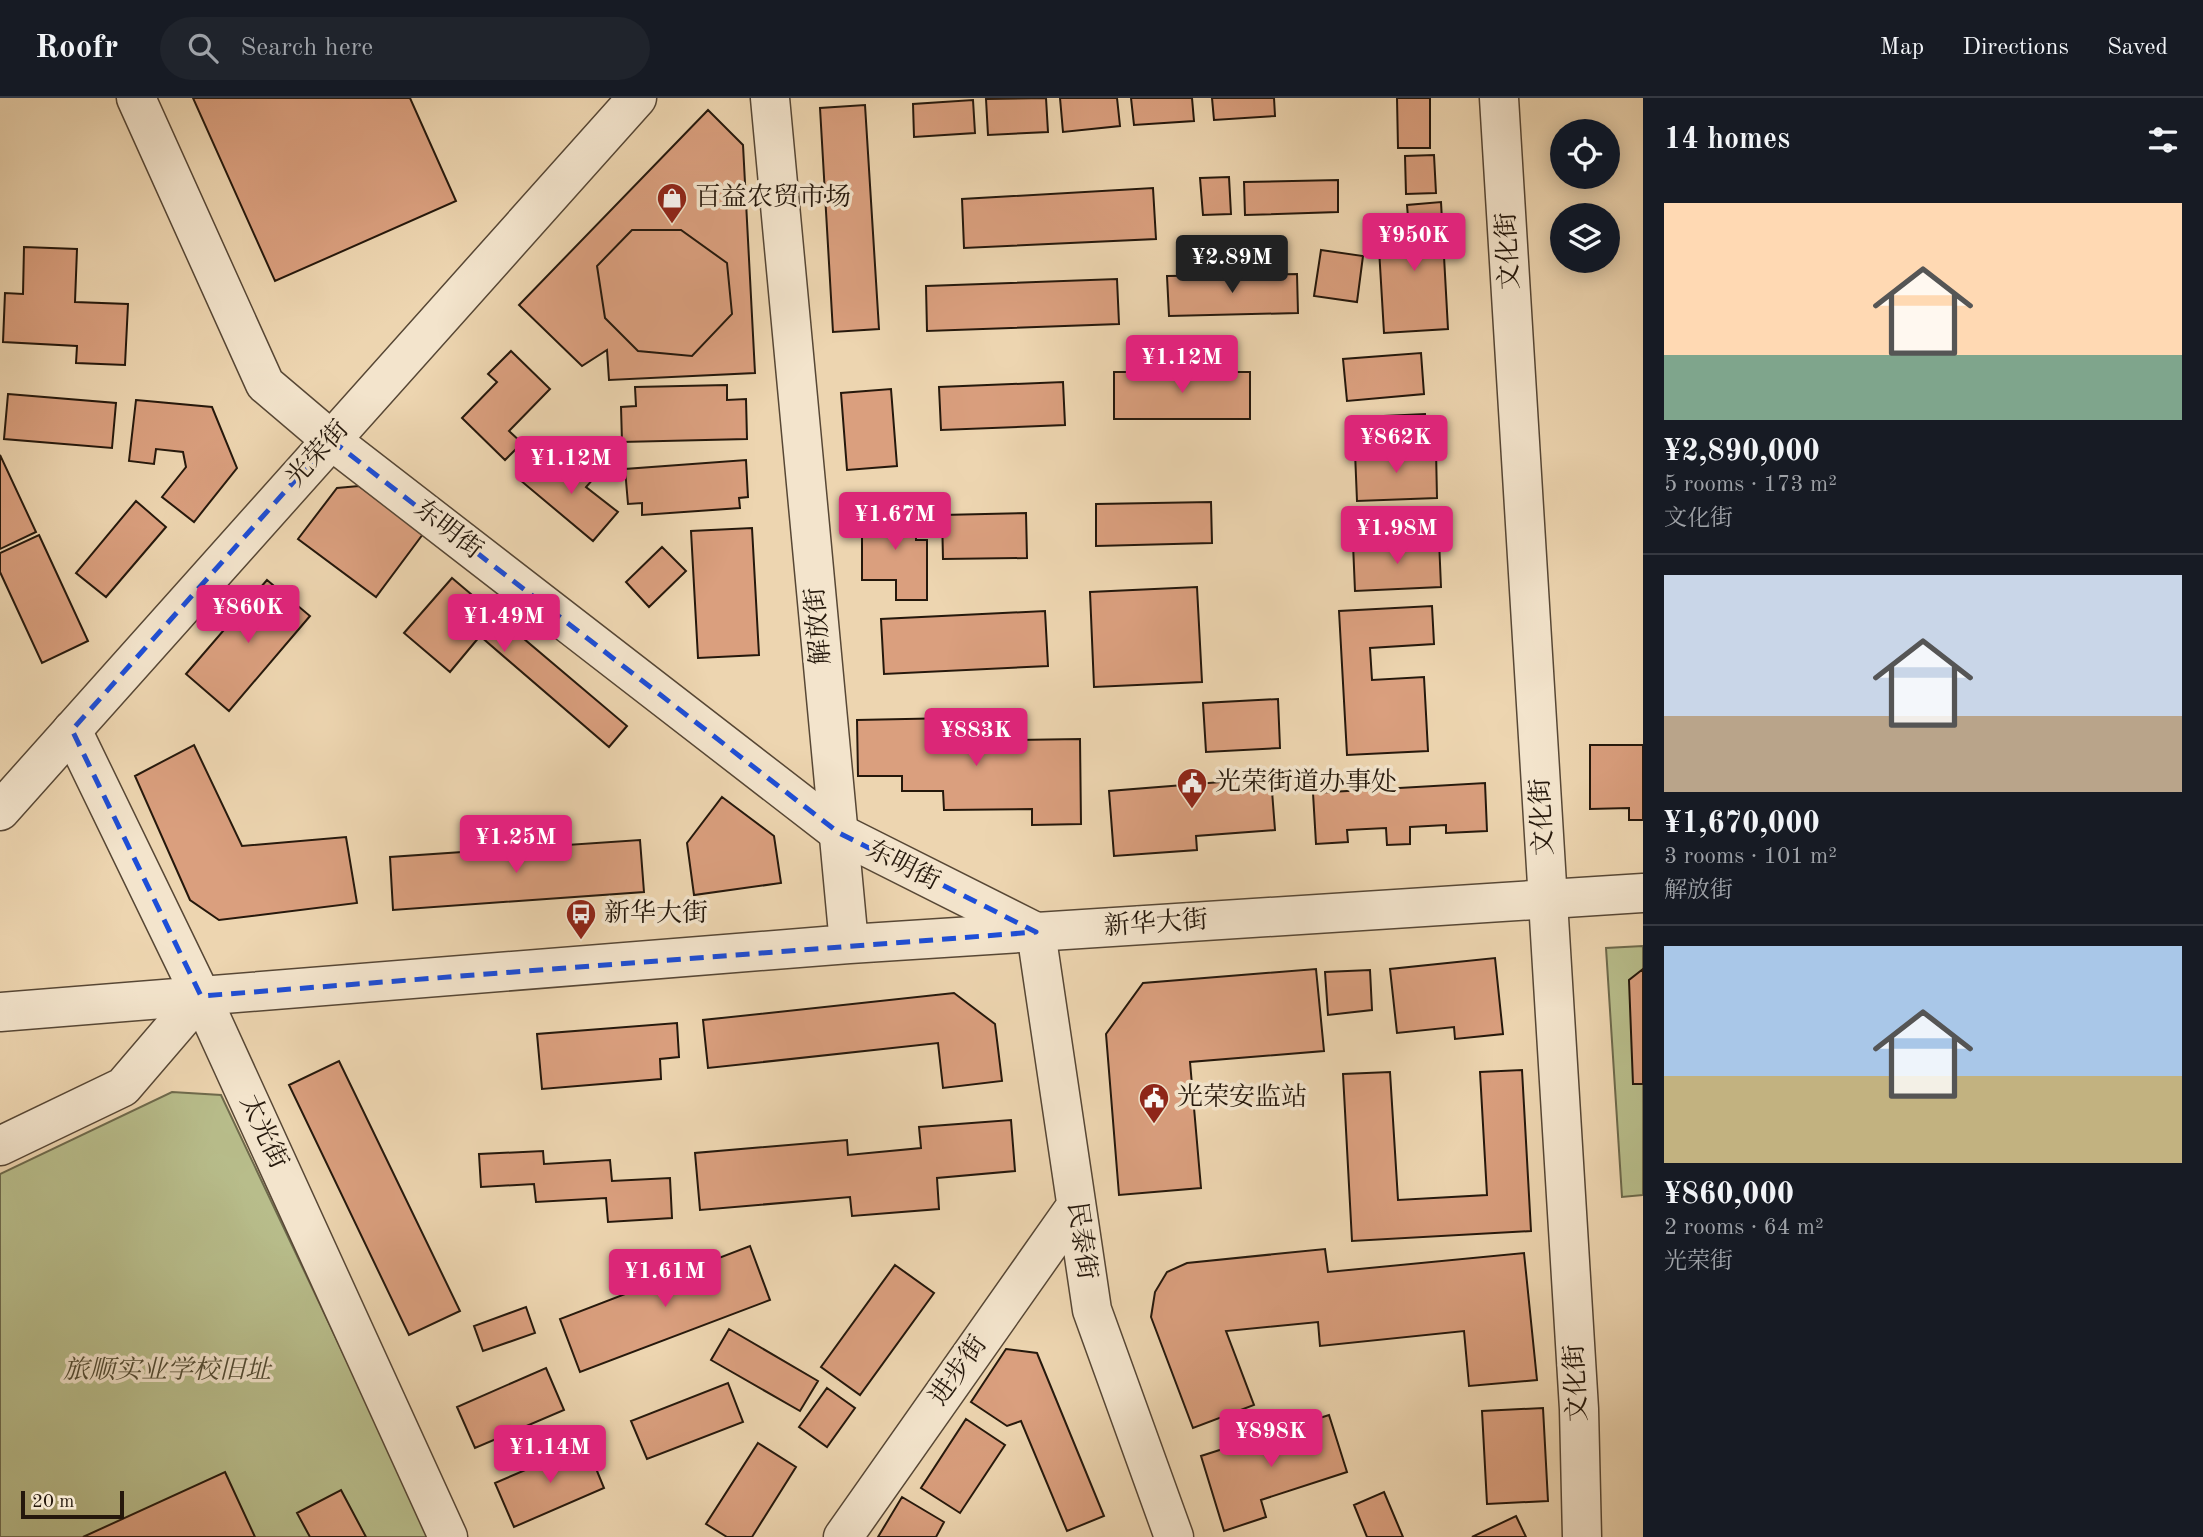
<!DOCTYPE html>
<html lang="en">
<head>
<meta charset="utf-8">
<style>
  body { margin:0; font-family:"Old Standard TT","Noto Serif SC",serif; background:#20242c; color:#f1f3f6; height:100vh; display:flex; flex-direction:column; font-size:26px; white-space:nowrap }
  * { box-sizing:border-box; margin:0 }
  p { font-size:23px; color:#9ea1a6 }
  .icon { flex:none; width:38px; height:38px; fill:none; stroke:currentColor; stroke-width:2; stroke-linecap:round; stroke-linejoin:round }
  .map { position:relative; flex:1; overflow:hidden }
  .sheet { display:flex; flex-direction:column; background:#171b24; width:560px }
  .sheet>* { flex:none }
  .controls { position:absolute; left:1550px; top:21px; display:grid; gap:14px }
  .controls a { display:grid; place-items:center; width:70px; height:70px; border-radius:50%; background:#171b24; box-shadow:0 4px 18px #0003; font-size:35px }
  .scale { position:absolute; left:21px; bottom:18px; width:103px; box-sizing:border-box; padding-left:7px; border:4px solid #25180c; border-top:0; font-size:19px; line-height:24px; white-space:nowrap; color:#25180c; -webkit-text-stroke:5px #f3e4cc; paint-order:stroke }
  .price { position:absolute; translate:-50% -60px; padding:0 16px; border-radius:7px; background:#db2777; color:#fff; font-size:23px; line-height:46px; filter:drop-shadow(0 2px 4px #0008) }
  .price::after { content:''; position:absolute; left:50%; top:42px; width:21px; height:16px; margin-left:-10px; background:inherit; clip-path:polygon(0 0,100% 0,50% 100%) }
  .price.current { background:#222; color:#fff }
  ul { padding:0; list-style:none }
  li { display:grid; align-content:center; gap:14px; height:371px; padding:0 21px }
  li+li { border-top:2px solid #363941 }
  li span { display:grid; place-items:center; height:217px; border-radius:0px; color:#555 }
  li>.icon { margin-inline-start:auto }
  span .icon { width:126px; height:126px; fill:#fffc; stroke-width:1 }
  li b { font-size:30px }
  h2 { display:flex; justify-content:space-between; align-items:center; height:84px; padding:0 21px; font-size:30px }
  header { display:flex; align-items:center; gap:42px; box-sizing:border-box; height:98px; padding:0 35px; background:#171b24; border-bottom:2px solid #363941 }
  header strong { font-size:33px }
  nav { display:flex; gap:38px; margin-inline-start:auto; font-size:24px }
  .search { width:490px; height:63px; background:#20242c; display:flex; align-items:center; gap:18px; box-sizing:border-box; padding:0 24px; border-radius:38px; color:#9ea1a6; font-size:26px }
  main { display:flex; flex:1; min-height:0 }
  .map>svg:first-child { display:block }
  .green { fill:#b8bd8b; stroke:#6e6a4c; stroke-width:2 }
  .building { fill:#da9f7e; stroke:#25180c; stroke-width:2 }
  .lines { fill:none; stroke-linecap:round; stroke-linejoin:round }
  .minor-casing { stroke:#574735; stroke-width:41 }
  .tertiary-casing { stroke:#574735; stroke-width:41 }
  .minor { stroke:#f3e4cc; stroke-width:38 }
  .tertiary { stroke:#f3e4cc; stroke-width:38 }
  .marked { fill:none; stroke:#1d4ed8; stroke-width:5; stroke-dasharray:14 9; stroke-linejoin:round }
  .labels { text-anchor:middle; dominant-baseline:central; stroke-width:7; stroke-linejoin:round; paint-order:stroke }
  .poi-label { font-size:26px; fill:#25180c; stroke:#f3e4cc; text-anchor:start }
  .street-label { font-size:26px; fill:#25180c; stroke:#f3e4cc }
  .park-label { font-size:26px; font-style:italic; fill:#514a32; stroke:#f3e4cc }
</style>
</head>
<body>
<header>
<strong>Roofr</strong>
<div class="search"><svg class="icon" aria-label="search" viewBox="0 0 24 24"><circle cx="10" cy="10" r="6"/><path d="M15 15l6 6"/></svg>Search here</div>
<nav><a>Map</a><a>Directions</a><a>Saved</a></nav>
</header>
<main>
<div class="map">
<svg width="1643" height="1439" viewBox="0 0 1643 1439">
  <rect width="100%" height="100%" fill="#edd5b0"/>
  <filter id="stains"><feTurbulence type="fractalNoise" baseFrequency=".00286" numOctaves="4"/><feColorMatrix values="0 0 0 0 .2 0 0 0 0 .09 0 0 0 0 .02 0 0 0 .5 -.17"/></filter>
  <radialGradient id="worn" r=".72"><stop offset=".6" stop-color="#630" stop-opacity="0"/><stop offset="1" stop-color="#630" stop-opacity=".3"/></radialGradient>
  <path class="green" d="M1643,848V1097L1622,1099L1606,850Z
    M172,994L221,997L430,1439H0V1076Z"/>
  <path class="building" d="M193,0H410L456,103L275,183Z
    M1046,0L1048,34L988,37L986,1Z
    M1060,0H1117L1120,28L1063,34Z
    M1131,0H1192L1194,23L1134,27Z
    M1212,0H1274L1275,18L1214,22Z
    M1397,0H1430V50H1398Z
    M973,2L975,35L914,39L913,6Z
    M865,7L879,231L833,234L820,10Z
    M708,12L743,47L755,275L609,282L607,252L582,268L519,207Z
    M1434,57L1436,95L1406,96L1405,58Z
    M1229,79L1231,116L1203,117L1200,80Z
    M1338,82V114L1245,117L1244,84Z
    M1153,90L1156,141L964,150L962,101Z
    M1441,104L1448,231L1384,235L1378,134L1409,132L1407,107Z
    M632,132H681L727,165L732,216L692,258L638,253L605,220L597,168Z
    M24,149L77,151L75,204L128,206L125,267L76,265L77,248L3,244L5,195L23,196Z
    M1321,152L1363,158L1357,204L1314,198Z
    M1297,176L1298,215L1169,218L1167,178Z
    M1117,181L1119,226L927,233L926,188Z
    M511,253L550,291L509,333L522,345L505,362L462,320L497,284L488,276Z
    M1421,255L1424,296L1347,303L1343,261Z
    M1114,274H1250V321H1114Z
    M1063,284L1065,327L941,332L939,289Z
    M727,287V302L746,301L747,341L622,344L621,309L636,308L635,289Z
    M891,291L897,368L847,372L841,295Z
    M8,296L116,305L112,350L4,341Z
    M136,302L212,309L237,370L194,424L162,399L186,369L183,354L156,351L154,366L129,363Z
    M1425,316L1426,337L1364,340L1363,319Z
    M1436,352L1437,400L1357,403L1355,354Z
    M0,357L36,434L0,451Z
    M567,359L595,379L586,389L618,414L593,443L520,382L538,361L555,374Z
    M746,362L748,399L739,400L740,410L642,417V405L628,406L625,371Z
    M359,388L423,436L376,499L298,441L337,390Z
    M136,403L166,429L106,499L76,475Z
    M1211,404L1212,445L1096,448V406Z
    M862,411H916V442H927V502H896V482H862Z
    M1026,415L1027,460L943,461L942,417Z
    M752,430L759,557L698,560L691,433Z
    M39,437L88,543L42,565L0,474V455Z
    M1439,442L1441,489L1355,493L1353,446Z
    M662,449L686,473L649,509L626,484Z
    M452,480L627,628L609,649L480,538L450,574L404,535Z
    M267,482L310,518L229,613L186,576Z
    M1197,489L1202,584L1094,589L1090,494Z
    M1432,508L1434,546L1370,550L1372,582L1424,579L1428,653L1347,657L1339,513Z
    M1045,513L1048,568L884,576L881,521Z
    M1278,601L1280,650L1206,654L1203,605Z
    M954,620V643L1080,641L1081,726L1032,727V711L944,712L943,693H902V678H858L857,622Z
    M194,647L242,748L346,739L357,805L219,822L190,802L135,678Z
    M1590,647H1643V722H1629V710L1590,711Z
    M1271,680L1275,732L1196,738L1197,752L1114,758L1109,693Z
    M1485,685L1487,733L1446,735V727L1410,729V746L1387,747L1386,730L1347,732L1348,744L1316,746L1313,695Z
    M722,699L774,738L781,785L694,797L687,745Z
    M640,742L644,794L393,812L390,759Z
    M1495,860L1503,936L1455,941L1454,929L1397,935L1390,871Z
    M1316,871L1324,953L1190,964L1201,1090L1119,1097L1106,936L1143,885Z
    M1643,871V986H1633L1629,882Z
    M1370,872L1372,912L1328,917L1325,874Z
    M954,895L995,926L1002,983L943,990L938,945L708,970L703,922Z
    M677,925L679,959L660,961L661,981L542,991L537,936Z
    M339,963L460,1213L409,1237L289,987Z
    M1522,972L1531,1133L1352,1143L1343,976L1390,974L1398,1102L1487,1097L1480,974Z
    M1011,1022L1015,1073L937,1080L939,1111L852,1118L850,1099L700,1112L695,1055L847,1042L848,1057L921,1050L919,1029Z
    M543,1053L544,1066L610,1062L612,1083L670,1080L672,1120L608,1124L606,1100L536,1104L534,1086L481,1089L479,1056Z
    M750,1148L770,1202L580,1274L560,1221Z
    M1325,1151L1328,1174L1524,1155L1537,1282L1469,1288L1464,1233L1320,1248L1318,1224L1226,1233L1254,1307L1193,1330L1151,1219L1155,1194L1167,1174L1187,1165Z
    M895,1167L934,1195L860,1297L821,1269Z
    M526,1209L535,1235L483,1253L474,1228Z
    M729,1231L818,1283L800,1313L711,1262Z
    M1006,1251L1037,1255L1104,1418L1067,1433L1021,1323L1007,1328L971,1304Z
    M546,1270L564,1312L475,1350L457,1309Z
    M728,1285L743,1324L647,1361L631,1323Z
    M827,1290L855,1310L827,1349L799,1329Z
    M1543,1310L1548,1403L1487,1406L1482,1313Z
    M1329,1317L1347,1374L1261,1402L1266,1419L1224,1433L1201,1358Z
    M966,1321L1005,1347L960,1415L921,1390Z
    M758,1345L796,1369L752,1439H727L706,1426Z
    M586,1346L604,1390L514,1429L495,1385Z
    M225,1374L255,1439H83Z
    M341,1392L366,1439H310L297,1415Z
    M1384,1394L1403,1439H1367L1354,1407Z
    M902,1399L944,1424L936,1439H878Z
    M1516,1418L1526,1439H1472Z"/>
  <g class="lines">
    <g class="minor-casing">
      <path id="minor" d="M136,0L265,286L331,342L839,735L1036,834L1092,1212L1174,1439
        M1499,0L1579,1311L1582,1439
        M72,632L201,898L448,1439
        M0,1048L123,989L201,898
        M843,1439L1076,1108"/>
    </g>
    <g class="tertiary-casing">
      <path id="tertiary" d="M770,0L849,846
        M0,713L637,0
        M0,914L849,846L1643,795"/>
    </g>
    <use href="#minor" class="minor"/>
    <use href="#tertiary" class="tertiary"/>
  </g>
  <path class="marked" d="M331,342L839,735L1036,834L201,898L72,632Z"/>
  <defs>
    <g id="shop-pin" transform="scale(1.575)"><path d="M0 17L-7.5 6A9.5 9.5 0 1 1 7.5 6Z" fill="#8f2418" stroke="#f3e4cc"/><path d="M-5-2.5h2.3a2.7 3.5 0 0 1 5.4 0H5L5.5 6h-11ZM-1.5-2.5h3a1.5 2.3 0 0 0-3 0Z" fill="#fff"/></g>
    <g id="civic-pin" transform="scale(1.575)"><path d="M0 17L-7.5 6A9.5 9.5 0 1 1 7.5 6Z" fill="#8f2418" stroke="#f3e4cc"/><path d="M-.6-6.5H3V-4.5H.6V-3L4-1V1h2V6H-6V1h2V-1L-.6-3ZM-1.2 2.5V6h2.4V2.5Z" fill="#fff"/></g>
    <g id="bus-pin" transform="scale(1.575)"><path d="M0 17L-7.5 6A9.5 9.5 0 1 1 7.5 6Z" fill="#8f2418" stroke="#f3e4cc"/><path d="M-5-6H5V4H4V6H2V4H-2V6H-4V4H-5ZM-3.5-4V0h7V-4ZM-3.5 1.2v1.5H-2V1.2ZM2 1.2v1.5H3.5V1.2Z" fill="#fff"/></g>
  </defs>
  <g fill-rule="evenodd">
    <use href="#shop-pin" x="672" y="100"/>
    <use href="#civic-pin" x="1192" y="685"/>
    <use href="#bus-pin" x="581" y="816"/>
    <use href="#civic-pin" x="1154" y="1000"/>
  </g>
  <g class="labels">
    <g class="poi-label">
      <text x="695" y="100">百益农贸市场</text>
      <text x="1215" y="685">光荣街道办事处</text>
      <text x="604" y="816">新华大街</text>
      <text x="1177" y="1000">光荣安监站</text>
    </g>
    <g class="street-label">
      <text transform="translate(1509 153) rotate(-93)">文化街</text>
      <text transform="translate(318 356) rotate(-48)">光荣街</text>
      <text transform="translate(448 432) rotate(38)">东明街</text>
      <text transform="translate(819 528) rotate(-95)">解放街</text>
      <text transform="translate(1543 719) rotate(-93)">文化街</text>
      <text transform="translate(903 768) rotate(27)">东明街</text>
      <text transform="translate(1156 826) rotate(-4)">新华大街</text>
      <text transform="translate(263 1034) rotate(65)">太光街</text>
      <text transform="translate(1081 1143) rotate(82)">民泰街</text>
      <text transform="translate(959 1273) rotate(-55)">进步街</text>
      <text transform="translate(1577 1285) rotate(-93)">文化街</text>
    </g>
    <g class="park-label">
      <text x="167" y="1273">旅顺实业学校旧址</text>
    </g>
  </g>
  <rect width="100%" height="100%" filter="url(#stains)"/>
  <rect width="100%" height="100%" fill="url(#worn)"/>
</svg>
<div class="controls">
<a><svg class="icon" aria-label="locate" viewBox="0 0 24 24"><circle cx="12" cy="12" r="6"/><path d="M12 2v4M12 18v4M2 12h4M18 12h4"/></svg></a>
<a><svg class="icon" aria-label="layers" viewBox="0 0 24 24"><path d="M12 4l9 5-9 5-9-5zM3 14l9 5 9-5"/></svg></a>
</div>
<div class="scale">20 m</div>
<b class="price" style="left:1414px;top:175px">¥950K</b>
<b class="price current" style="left:1232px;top:197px">¥2.89M</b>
<b class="price" style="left:1182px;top:297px">¥1.12M</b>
<b class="price" style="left:1396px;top:377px">¥862K</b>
<b class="price" style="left:571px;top:398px">¥1.12M</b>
<b class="price" style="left:895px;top:454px">¥1.67M</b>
<b class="price" style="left:1397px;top:468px">¥1.98M</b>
<b class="price" style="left:248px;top:547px">¥860K</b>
<b class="price" style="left:504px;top:556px">¥1.49M</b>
<b class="price" style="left:976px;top:670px">¥883K</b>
<b class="price" style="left:516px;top:777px">¥1.25M</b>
<b class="price" style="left:665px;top:1211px">¥1.61M</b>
<b class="price" style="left:1271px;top:1371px">¥898K</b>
<b class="price" style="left:550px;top:1387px">¥1.14M</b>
</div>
<section class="sheet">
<h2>14 homes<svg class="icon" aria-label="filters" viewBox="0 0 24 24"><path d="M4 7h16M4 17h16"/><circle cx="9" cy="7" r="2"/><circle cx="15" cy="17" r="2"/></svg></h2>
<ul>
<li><span style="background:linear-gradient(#ffd9b3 70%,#7fa58c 0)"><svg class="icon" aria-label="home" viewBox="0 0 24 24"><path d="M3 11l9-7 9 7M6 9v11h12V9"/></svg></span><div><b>¥2,890,000</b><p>5 rooms · 173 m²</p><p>文化街</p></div></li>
<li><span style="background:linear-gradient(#c9d6e8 65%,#b9a48a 0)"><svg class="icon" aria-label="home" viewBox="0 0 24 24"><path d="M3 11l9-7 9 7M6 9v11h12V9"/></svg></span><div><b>¥1,670,000</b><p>3 rooms · 101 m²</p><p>解放街</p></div></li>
<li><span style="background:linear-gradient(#a9c7e8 60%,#c2b280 0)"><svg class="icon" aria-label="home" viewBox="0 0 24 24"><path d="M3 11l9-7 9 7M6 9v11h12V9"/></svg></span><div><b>¥860,000</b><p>2 rooms · 64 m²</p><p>光荣街</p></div></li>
</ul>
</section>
</main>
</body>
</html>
